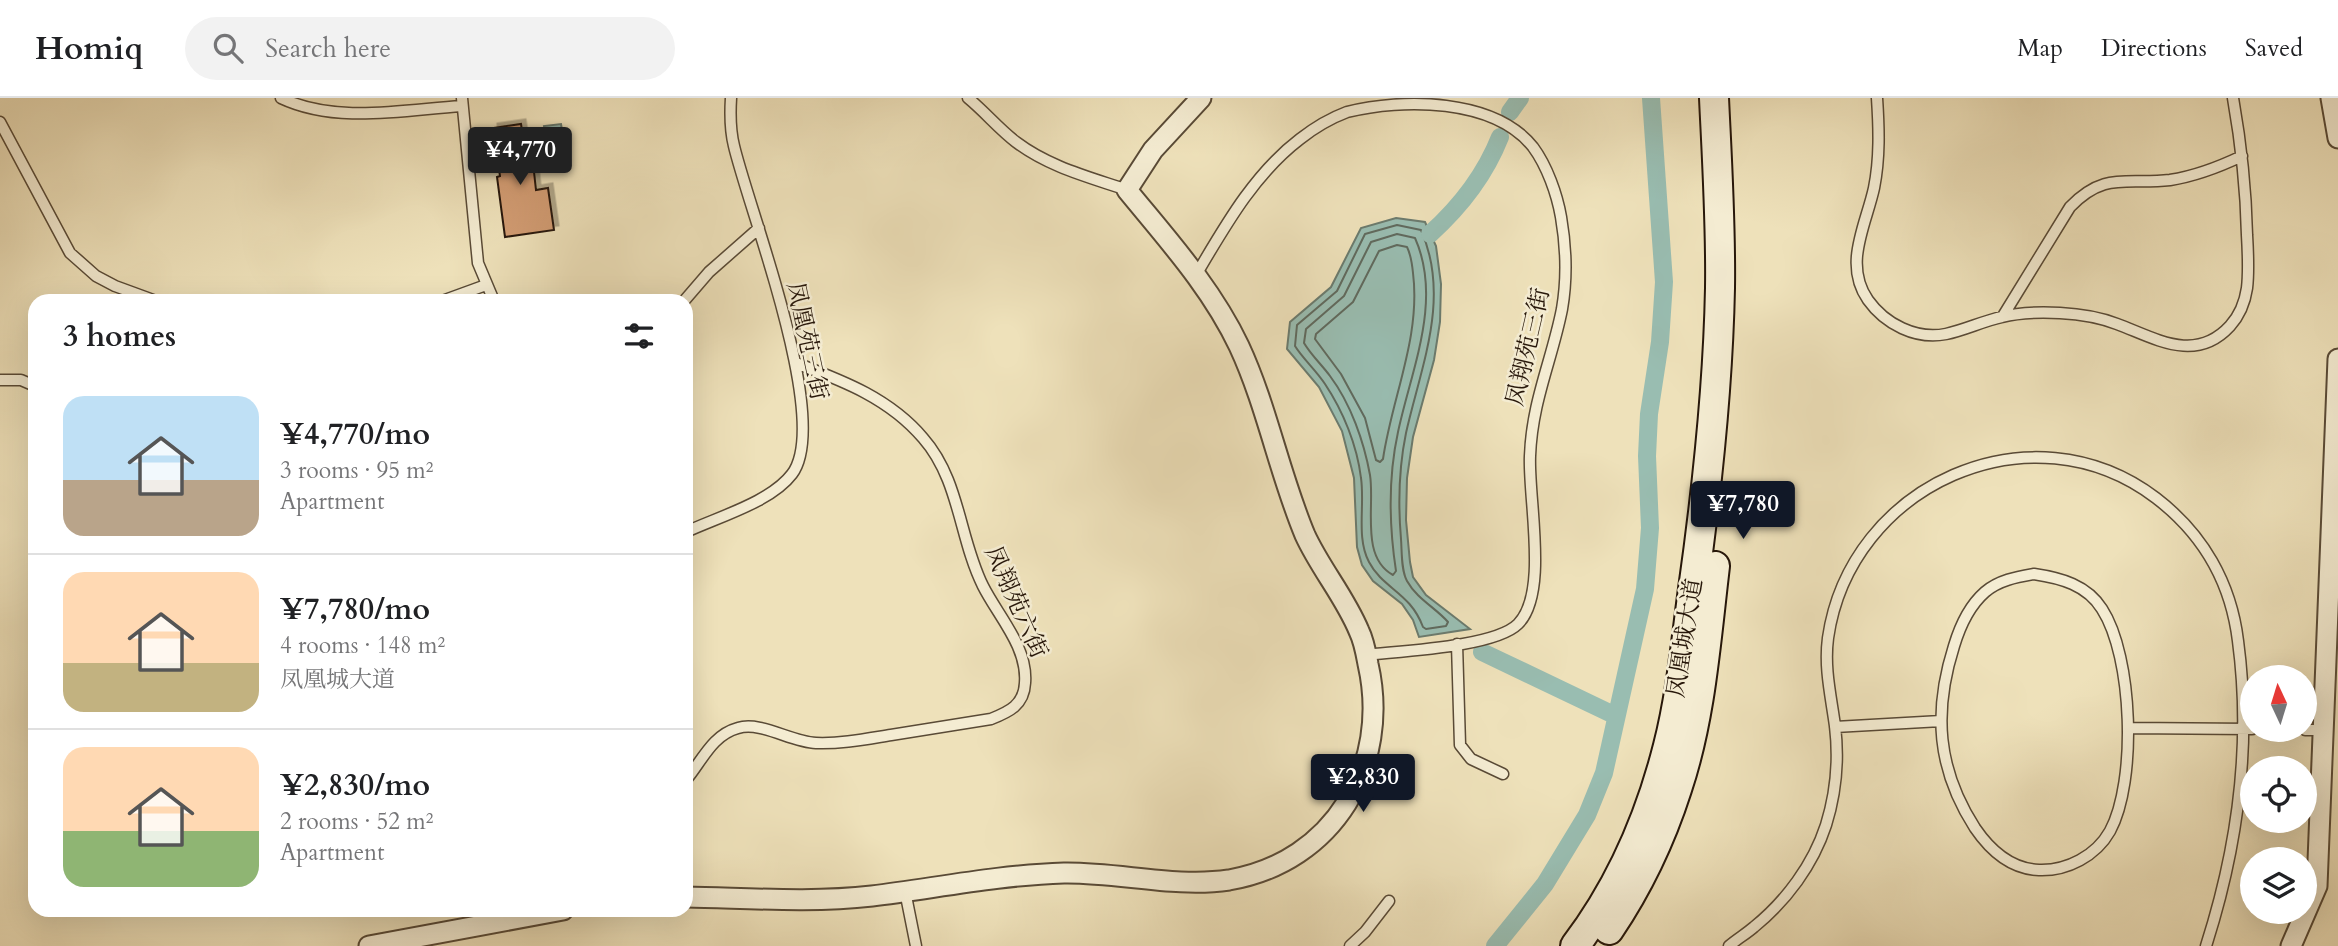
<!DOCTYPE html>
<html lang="en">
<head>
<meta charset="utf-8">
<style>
  body { margin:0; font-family:Cardo,"Noto Serif SC",serif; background:#f2f2f2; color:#202124; height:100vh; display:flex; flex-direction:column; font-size:26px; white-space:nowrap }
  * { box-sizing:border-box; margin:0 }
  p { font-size:23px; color:#757577 }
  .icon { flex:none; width:38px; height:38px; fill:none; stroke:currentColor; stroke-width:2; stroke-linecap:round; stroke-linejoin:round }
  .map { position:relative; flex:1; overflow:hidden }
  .details { position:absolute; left:28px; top:196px; width:665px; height:623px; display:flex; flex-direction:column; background:#fff; border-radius:21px; box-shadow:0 7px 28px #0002 }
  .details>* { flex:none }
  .needle { width:46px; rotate:356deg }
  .controls { position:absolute; left:2240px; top:567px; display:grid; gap:14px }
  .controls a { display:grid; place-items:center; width:77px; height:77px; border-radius:50%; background:#fff; box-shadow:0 7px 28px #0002; font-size:35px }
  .price { position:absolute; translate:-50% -60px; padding:0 16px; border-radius:7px; background:#111827; color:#fff; font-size:23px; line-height:46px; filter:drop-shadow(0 2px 4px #0008) }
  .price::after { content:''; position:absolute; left:50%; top:42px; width:21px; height:16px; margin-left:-10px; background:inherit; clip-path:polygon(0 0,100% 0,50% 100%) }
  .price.current { background:#222; color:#fff }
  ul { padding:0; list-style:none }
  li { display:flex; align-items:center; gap:21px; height:175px; padding:0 35px }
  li+li { border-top:2px solid #e0e0e0 }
  li span { display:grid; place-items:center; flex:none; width:196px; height:140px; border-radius:21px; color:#555 }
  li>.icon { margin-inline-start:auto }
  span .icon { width:84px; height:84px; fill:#fffc; stroke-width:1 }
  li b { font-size:30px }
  h2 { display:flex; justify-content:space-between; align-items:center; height:84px; padding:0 35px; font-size:30px }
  header { display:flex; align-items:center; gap:42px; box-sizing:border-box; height:98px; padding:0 35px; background:#fff; border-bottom:2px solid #e0e0e0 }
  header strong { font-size:33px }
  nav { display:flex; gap:38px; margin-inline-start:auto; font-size:24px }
  .search { width:490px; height:63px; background:#f2f2f2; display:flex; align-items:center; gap:18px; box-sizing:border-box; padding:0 24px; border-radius:38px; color:#757577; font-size:26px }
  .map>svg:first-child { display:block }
  .water { fill:#99bdb1; stroke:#6b7b6e; stroke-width:2 }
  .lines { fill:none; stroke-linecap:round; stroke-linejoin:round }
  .shore { stroke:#606a5e; stroke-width:2 }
  .canal { stroke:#99bdb1; stroke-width:18 }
  .building { fill:#d19b72; stroke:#27170a; stroke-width:2; filter:url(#shadow) }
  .service-casing { stroke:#594a36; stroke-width:13 }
  .minor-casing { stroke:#594a36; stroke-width:23 }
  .secondary-casing { stroke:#27170a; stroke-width:32 }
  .service { stroke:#f4ecd2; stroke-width:10 }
  .minor { stroke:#f4ecd2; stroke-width:19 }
  .secondary { stroke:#f4ecd2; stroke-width:28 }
  .labels { text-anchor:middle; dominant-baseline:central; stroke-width:5; stroke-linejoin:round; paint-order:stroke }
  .street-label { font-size:24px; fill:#27170a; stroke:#f4ecd2 }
</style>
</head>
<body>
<header>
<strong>Homiq</strong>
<div class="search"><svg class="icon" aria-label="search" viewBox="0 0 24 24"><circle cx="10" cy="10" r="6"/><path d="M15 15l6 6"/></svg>Search here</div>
<nav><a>Map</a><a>Directions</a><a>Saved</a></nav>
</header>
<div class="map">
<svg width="2338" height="848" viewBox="0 0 2338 848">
  <defs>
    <filter id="shadow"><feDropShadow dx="4.5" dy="-4.5" stdDeviation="0" flood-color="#0004"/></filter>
  </defs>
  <rect width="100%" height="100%" fill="#eee1ba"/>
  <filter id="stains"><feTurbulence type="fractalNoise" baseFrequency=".00286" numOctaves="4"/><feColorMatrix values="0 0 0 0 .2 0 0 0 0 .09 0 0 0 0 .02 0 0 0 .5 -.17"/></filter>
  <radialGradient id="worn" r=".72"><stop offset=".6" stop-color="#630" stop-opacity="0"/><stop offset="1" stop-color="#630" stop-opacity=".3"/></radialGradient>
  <path class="water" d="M561,26L568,69L550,72L544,28Z
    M1396,120L1425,124L1436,148L1441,186L1440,224L1434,262L1413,339L1407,380L1406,422L1410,464L1413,479L1426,497L1470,531L1419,539L1413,522L1402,506L1373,483L1362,467L1357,449L1354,380L1342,333L1319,289L1287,251L1290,224L1331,189L1361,130Z"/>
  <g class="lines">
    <path class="shore" d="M1397,127L1421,132C1451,200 1421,268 1406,335C1399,369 1398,406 1401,441C1402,454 1401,472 1407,483C1417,501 1436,510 1448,524L1446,528L1426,531L1423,529C1410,494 1383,491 1369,464C1356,440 1365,407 1361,380C1357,347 1343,313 1325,286C1316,272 1303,261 1295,248L1297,227L1337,193L1365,136Z
      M1397,136L1415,140C1443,203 1411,272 1398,334C1388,380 1389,427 1396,473L1393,477C1360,459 1375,408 1370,377C1364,344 1351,306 1330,278C1322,267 1311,257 1304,245L1306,231L1344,198L1371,144Z
      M1397,147L1407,149C1411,157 1412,165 1413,175C1421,239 1392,299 1383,361L1380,364L1376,362L1365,320L1341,276L1315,241L1316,236L1353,204L1379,153Z"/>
    <path class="canal" d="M1510,14L1520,0
      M1430,136C1460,109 1485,77 1500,39
      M1482,554L1616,618
      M1495,848L1545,786L1587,717L1604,675L1645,491L1650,430L1647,358L1649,316L1660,244L1664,184L1651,0"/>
  </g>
  <path class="building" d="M521,26L528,74H534L536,92L548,90L554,132L505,139L497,79L500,78L493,30Z"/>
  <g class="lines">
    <g class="service-casing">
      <path id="service" d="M281,0C336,26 403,12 461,8
        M462,0L478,165L494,203
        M968,0C985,14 999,31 1016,44C1049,69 1089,79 1127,92
        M1877,0C1879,30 1880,60 1874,90C1866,127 1843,166 1868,202C1885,226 1916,242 1946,236C1965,232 1983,223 2002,219C2021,214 2041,214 2060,215C2079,216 2099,219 2117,226C2155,240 2195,266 2230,228C2239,218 2245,204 2247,190C2249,173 2248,154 2247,137C2246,91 2241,45 2233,0
        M0,24L70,155L96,178L115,188L156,203
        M1196,177C1225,128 1254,76 1300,41C1314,30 1331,20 1347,14C1402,0 1494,0 1533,49C1547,68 1557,96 1561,119C1566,148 1567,182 1562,211C1552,262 1532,303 1530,358C1528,401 1549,495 1518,526C1495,549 1401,553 1366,557
        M442,203L486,187
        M684,203L709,174L759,130
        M2003,218L2070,109C2105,73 2126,87 2170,82C2196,78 2219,69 2242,58
        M0,282H21L35,288
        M686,434C718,419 771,404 792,376C832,323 749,112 734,48C730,32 730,16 731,0
        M2034,476C2061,480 2087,487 2102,511C2133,559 2137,683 2110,733C2096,758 2067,773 2039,772C2011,771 1990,752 1975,730C1937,671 1933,614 1954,548C1960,528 1969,508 1985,494C1999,482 2017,479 2034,476Z
        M1457,546L1460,647L1471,661L1503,676
        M1835,629L1941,623
        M2128,630L2252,631
        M2305,632H2323
        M686,682C702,663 712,637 738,630C761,623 791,644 816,645C841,646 866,641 891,637C924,632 958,626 991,621C1009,614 1024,607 1025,585C1028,549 998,518 983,488C959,440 960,382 923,340C889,300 843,283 796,265
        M905,793L916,848
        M1350,848L1365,834L1389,803
        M1729,848C1737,841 1746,836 1754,829C1786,803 1813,767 1826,727C1836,695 1839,661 1835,628C1831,598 1824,570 1828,540C1850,387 2031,305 2156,400C2203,436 2231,485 2238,543C2252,648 2238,748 2206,848"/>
    </g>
    <g class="minor-casing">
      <path id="minor" d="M2331,0L2338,40
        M686,799C747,800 811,805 872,798C936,790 999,777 1064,775C1118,774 1175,790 1229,782C1334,764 1391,667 1368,566C1366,555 1364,543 1359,533C1345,499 1320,470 1305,437C1279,375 1267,308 1239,248C1211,189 1167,141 1127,92L1153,52L1201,0
        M369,848L563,812
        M2291,848L2317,788L2338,261"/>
    </g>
    <g class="secondary-casing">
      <path id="secondary" d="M1609,832C1638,789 1661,741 1677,691C1701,620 1706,543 1715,468
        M1575,848C1619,790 1650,719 1668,648C1681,597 1686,543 1693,491C1707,392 1718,291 1720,190C1721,127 1717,63 1714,0"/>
    </g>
    <use href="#service" class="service"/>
    <use href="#minor" class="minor"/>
    <use href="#secondary" class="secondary"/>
  </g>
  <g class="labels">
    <g class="street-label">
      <text transform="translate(807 243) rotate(78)">凤凰苑三街</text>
      <text transform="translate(1528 249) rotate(-77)">凤翔苑三街</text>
      <text transform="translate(1016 504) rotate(66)">凤翔苑六街</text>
      <text transform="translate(1685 540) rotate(-81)">凤凰城大道</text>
    </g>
  </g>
  <rect width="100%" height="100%" filter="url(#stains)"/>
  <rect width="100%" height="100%" fill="url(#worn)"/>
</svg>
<div class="controls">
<a><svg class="needle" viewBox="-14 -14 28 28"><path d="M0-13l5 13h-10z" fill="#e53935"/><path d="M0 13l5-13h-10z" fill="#757577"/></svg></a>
<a><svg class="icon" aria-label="locate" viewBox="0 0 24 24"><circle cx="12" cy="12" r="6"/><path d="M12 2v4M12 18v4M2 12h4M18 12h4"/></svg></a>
<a><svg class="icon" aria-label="layers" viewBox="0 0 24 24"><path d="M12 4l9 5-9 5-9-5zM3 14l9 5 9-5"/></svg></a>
</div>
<b class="price current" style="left:520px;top:89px">¥4,770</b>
<b class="price" style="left:1743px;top:443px">¥7,780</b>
<b class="price" style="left:1363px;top:716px">¥2,830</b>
<section class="details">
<h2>3 homes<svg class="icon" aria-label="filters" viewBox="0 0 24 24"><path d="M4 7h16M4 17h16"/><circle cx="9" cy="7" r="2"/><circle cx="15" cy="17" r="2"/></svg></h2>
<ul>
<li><span style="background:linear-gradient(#bfe0f5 60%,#b9a48a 0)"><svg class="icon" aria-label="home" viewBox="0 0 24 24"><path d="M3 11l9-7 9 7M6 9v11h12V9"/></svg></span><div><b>¥4,770/mo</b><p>3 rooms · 95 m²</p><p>Apartment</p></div></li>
<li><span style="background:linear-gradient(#ffd9b3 65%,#c2b280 0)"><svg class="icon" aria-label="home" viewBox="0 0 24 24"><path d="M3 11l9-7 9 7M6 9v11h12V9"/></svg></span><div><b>¥7,780/mo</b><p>4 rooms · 148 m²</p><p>凤凰城大道</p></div></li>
<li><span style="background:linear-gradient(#ffd9b3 60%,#8fb573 0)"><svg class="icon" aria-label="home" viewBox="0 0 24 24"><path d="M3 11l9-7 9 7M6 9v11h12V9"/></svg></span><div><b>¥2,830/mo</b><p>2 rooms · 52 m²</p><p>Apartment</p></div></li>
</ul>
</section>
</div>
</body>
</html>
